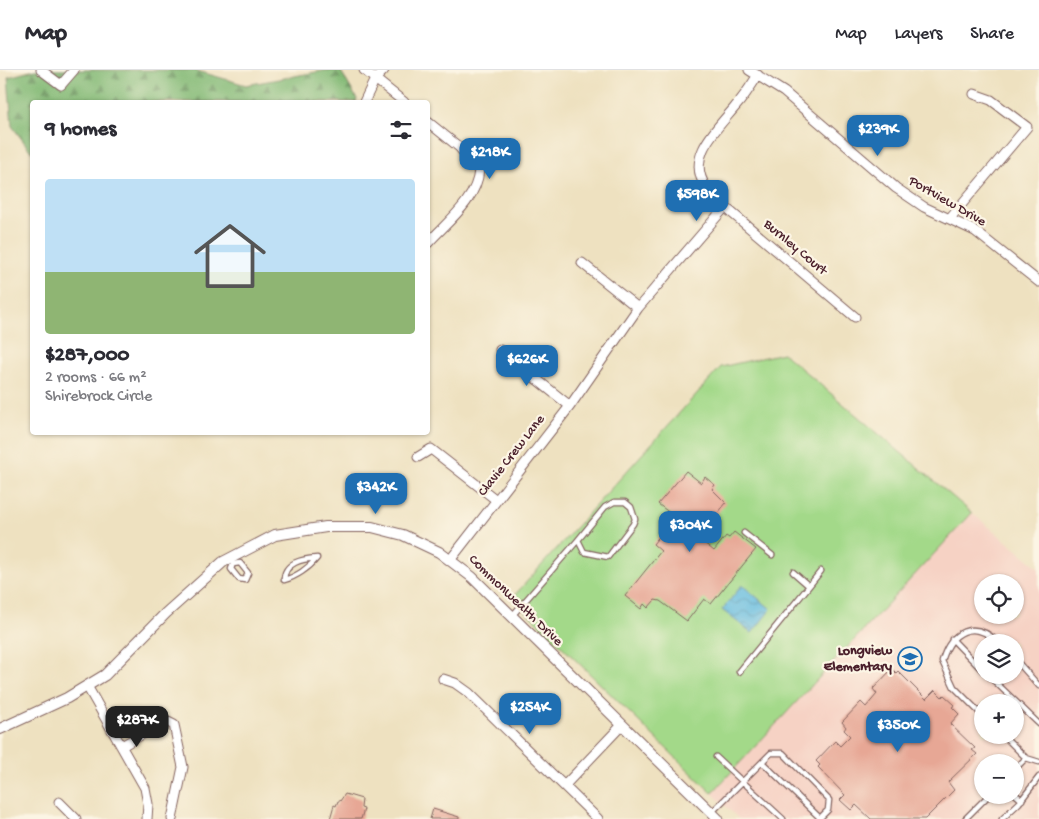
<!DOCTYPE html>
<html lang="en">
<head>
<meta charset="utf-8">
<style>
  body { margin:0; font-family:"Gochi Hand",sans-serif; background:#f2f2f3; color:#2b2b33; height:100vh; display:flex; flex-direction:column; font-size:19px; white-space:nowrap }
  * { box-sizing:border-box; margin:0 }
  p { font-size:16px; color:#7c7c81 }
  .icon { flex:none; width:28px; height:28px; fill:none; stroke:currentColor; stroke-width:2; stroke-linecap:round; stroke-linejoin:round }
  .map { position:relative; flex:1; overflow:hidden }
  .panel { position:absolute; left:30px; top:30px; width:400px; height:335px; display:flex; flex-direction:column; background:#fff; border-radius:5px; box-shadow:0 1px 4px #0004 }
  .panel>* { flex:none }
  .tools { position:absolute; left:974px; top:504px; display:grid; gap:10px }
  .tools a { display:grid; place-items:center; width:50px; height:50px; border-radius:50%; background:#fff; box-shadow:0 1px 4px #0004; font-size:25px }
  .price { position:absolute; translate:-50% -42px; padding:0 11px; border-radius:10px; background:#1f6fb2; color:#fff; font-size:16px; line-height:32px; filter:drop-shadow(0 1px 2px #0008) }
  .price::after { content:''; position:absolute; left:50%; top:30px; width:15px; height:11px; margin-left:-8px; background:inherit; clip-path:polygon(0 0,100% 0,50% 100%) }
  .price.selected { background:#222; color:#fff }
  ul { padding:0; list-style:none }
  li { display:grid; align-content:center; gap:10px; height:265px; padding:0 15px }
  li span { display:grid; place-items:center; height:155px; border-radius:5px; color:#555 }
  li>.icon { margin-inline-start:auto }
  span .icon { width:90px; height:90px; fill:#fffc; stroke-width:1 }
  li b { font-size:21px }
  h2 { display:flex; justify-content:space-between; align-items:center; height:60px; padding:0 15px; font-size:21px }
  header { display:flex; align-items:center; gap:30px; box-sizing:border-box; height:70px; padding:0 25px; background:#fff; border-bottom:1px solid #e1e1e2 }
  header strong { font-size:24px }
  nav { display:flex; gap:28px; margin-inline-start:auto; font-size:18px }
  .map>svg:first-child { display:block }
  .built { fill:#f6d2c4; fill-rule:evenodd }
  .grass { fill:#a3d989; stroke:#767c5a }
  .forest { fill:url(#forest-firs); stroke:#666c50 }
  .water { fill:url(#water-waves); stroke:#566e86 }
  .building { fill:#e7a795 }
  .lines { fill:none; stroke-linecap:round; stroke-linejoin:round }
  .service-casing { stroke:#83635f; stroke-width:7 }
  .minor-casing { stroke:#83635f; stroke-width:11 }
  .tertiary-casing { stroke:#83635f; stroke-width:12 }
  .service { stroke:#fff; stroke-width:4.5 }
  .minor { stroke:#fff; stroke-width:9 }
  .tertiary { stroke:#fff; stroke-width:10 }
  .labels { text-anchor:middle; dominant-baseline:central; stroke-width:4.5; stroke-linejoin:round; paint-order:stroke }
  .street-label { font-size:14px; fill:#4a1f2b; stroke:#fcf5e5 }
  .poi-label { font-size:14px; font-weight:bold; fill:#4a1f2b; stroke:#fcf5e5; text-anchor:end }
</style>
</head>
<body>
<header>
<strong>Map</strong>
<nav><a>Map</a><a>Layers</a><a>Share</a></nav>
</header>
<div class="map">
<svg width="1039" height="749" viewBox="0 0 1039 749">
  <defs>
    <pattern id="forest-firs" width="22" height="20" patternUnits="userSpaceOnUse" patternTransform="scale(1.25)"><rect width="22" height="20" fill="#82b975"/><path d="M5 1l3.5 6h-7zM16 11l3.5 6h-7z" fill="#6c9660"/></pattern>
    <pattern id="water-waves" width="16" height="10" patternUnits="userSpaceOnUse" patternTransform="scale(1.25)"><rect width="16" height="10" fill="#63bce0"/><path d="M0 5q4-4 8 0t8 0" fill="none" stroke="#5498b6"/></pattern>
  </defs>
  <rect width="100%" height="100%" fill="#fcf5e5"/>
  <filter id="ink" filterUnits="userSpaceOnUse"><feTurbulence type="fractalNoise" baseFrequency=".02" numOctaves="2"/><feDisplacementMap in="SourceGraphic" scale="10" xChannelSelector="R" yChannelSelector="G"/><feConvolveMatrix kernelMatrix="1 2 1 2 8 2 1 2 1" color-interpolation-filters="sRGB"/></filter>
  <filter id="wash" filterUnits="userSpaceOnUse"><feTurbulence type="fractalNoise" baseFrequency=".0096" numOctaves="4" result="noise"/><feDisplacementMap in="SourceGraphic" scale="20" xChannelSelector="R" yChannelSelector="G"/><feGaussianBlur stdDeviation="1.12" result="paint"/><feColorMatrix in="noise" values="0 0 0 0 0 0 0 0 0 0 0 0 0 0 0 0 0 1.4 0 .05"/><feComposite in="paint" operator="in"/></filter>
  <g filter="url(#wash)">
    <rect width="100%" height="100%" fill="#eee1c0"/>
    <path class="built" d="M972,443L1039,498V749H739L712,723ZM982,512H1015V545H982ZM982,572H1015V605H982ZM982,632H1015V665H982ZM982,692H1015V725H982Z"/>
    <path class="grass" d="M783,283L972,443L712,723L512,528L721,297Z"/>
    <path class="forest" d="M35,0H194L246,15L327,0H340L357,29L356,32H32V83L12,56L8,7Z"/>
    <path class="water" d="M742,515L771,539L752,563L722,540Z"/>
    <g id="blocks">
      <path class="building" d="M686,401L701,413L705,407L715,415L712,419L726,433L702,463L703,472L714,481L726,466L729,468L734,462L756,479L711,534L704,529L687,551L660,531L655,530L648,538L644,534L641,539L625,526L661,481L653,474L675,447L658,434Z
        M892,599L896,603L898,601L926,629L935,620L942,627L944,625L955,635L952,637L959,644L950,654L975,678L972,680L977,684L948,712L954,720L925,749H871L856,735L851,740L840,730L845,725L818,697L820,695L816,691L835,671L840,676L850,666L844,660L846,657L842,652L861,632L866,637L877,624L873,619Z
        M345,724L362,729L361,738L364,739L361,749H330L334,735L336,736L338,731H340Z
        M433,739L459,747V749H430Z"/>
    </g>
  </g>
  <g filter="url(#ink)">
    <use href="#blocks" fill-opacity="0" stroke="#83635f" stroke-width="1"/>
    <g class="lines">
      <g class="service-casing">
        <path id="service" d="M614,432H625L631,437L635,449L633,454L608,487L584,482L578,470L605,437Z
          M744,463L772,485
          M230,488L233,494L231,499L239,509L245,510L248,503L240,493L233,494
          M317,488C309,498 296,507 284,510C284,492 303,489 317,488Z
          M809,516L821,501
          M512,546L578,470
          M952,569L982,600
          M1015,589L1039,616
          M739,602L809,516L793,502
          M988,605L1039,654
          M982,645L954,617L942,591C951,561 973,549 998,572
          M1003,665L1026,688L1039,692
          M716,687L783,749
          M762,692L820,748
          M1015,699L1026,688
          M1015,724L1022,730
          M712,742L771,683H783L829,730L828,740L819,749
          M965,749L989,725
          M1002,749L1019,733L1039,707"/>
      </g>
      <g class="minor-casing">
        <path id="minor" d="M41,0L61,15L74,0
          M364,0L404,32
          M749,0L784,22L896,118L924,137L975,161L1039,212
          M758,5C751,16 744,27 735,37C717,59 685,87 706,117C711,125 719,131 725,137L855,247
          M364,32L375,9L384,0
          M428,52L459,77L479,100C477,130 447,152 428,173
          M950,148L1027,57L991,30L974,24
          M582,193L638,238
          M500,280L570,336
          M418,387L431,379L495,429
          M451,489L570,336L638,238L725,137
          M443,609L455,613L469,623L598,749
          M87,616L145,718L148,734L147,749
          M122,676L163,652H168L174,655L183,697L172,749
          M565,715L622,655
          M59,732L76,749"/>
      </g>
      <g class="tertiary-casing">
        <path id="tertiary" d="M0,659L67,628L105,605L166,543L223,492L275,465L326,457H372L403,465L439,482L472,507L718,749"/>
      </g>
      <use href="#service" class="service"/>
      <use href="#minor" class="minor"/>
      <use href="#tertiary" class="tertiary"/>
    </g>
  </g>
  <defs>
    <g id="school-ring" transform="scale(1.25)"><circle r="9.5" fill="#fcf5e5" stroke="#1f6fb2" stroke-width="1.5"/><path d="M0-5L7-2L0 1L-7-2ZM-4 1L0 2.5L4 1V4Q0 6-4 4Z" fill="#1f6fb2"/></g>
  </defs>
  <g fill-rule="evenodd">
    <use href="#school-ring" x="910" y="589"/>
  </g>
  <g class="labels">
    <g class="street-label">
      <text transform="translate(947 132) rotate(30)">Portview Drive</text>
      <text transform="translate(795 178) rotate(40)">Burnley Court</text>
      <text transform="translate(512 386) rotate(-52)">Clavie Crew Lane</text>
      <text transform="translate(515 531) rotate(44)">Commonwealth Drive</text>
    </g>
    <g class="poi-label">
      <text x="892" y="581">Longview<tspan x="892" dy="16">Elementary</tspan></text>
    </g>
  </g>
</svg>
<div class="tools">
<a><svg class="icon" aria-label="locate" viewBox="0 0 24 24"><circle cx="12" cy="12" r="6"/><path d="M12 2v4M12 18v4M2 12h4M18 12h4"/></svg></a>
<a><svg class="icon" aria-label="layers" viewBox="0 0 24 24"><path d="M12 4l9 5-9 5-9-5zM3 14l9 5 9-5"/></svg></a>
<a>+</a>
<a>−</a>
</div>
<b class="price" style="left:878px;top:87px">$239K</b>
<b class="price" style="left:490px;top:110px">$218K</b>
<b class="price" style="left:697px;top:152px">$598K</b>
<b class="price" style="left:527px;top:317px">$626K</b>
<b class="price" style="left:376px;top:445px">$342K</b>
<b class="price" style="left:690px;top:483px">$304K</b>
<b class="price" style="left:530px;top:665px">$254K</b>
<b class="price selected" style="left:137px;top:678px">$287K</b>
<b class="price" style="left:898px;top:683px">$350K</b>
<section class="panel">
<h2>9 homes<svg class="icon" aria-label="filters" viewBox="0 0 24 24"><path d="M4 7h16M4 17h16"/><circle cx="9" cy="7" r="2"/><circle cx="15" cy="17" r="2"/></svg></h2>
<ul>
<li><span style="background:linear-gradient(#bfe0f5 60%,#8fb573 0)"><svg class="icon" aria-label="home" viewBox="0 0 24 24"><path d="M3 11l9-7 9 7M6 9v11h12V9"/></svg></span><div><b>$287,000</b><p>2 rooms · 66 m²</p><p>Shirebrock Circle</p></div></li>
</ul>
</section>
</div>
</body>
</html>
